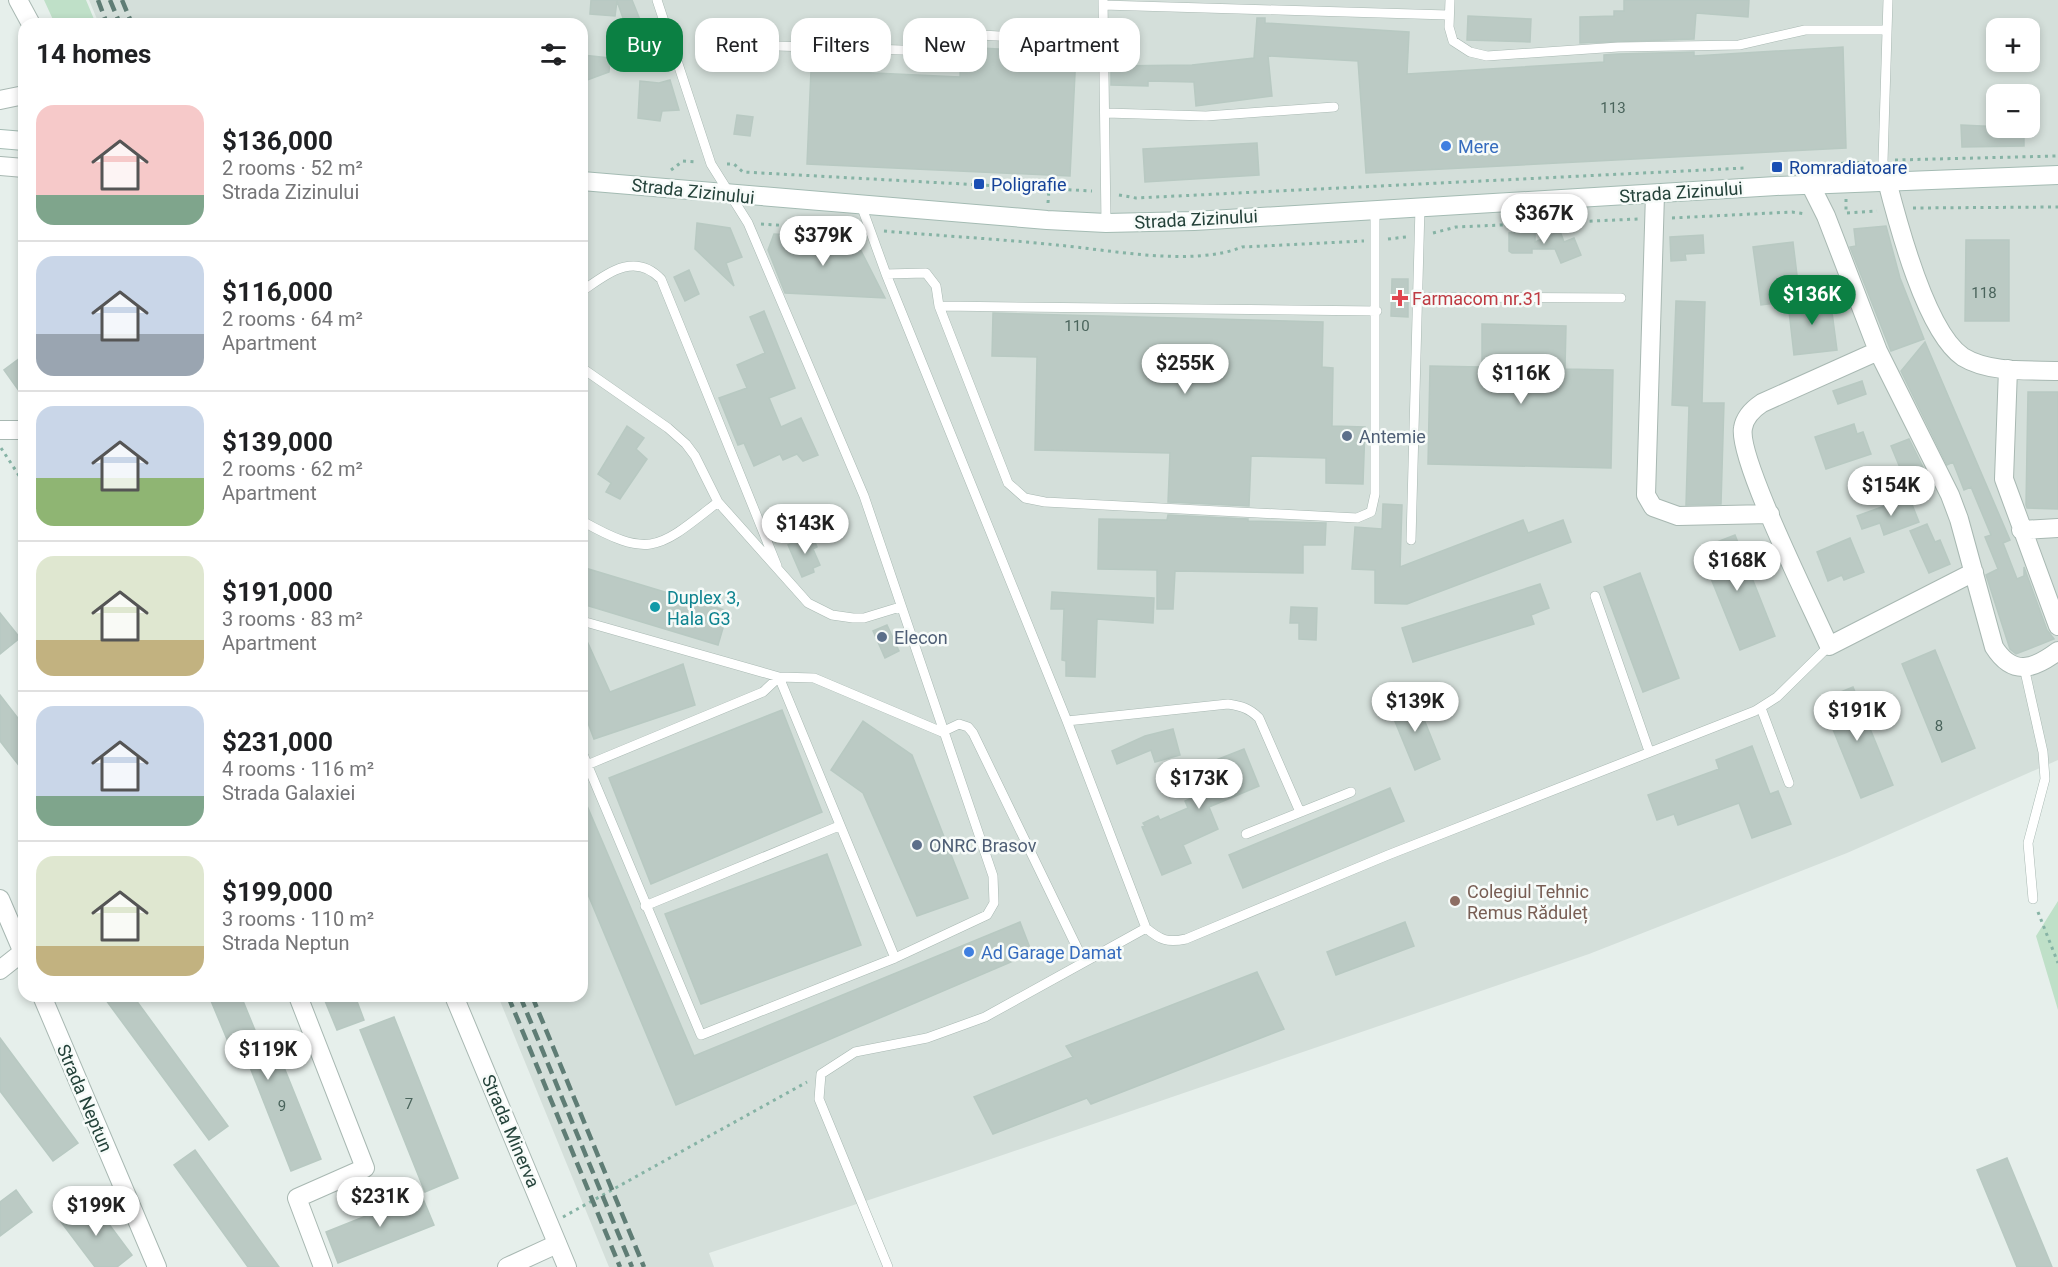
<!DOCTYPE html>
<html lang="en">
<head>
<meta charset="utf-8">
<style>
  body { margin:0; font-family:Roboto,sans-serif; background:#f6f6f6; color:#202124; height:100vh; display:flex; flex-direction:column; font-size:22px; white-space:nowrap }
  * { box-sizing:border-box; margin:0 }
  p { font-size:20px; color:#757577 }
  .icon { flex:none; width:33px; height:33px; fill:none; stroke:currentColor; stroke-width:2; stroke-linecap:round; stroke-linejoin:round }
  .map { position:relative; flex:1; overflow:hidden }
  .side { position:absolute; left:18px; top:18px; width:570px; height:984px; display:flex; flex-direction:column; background:#fff; border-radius:18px; box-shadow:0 3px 9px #0003 }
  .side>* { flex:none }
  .hud { position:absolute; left:606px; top:18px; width:570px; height:54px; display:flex; gap:12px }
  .fabs { position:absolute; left:1986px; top:18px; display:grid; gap:12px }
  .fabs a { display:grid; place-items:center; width:54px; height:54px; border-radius:12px; background:#fff; box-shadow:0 3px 9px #0003; font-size:30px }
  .price { position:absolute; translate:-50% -51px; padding:0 14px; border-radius:21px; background:#fff; color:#222; font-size:20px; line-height:39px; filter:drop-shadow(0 2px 3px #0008) }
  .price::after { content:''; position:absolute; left:50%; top:36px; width:18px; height:14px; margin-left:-9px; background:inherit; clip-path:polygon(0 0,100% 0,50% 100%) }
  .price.active { background:#0b8043; color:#fff }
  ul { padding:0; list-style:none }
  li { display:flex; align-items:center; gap:18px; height:150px; padding:0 18px }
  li+li { border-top:2px solid #e0e0e0 }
  li span { display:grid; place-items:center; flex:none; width:168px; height:120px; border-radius:18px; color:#555 }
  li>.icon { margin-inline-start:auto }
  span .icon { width:72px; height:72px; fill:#fffc; stroke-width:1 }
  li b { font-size:26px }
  h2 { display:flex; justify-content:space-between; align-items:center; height:72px; padding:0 18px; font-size:26px }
  .tag { padding:0 21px; border-radius:18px; background:#fff; box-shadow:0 3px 9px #0003; font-size:21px; line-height:54px }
  .tag.active { background:#0b8043; color:#fff }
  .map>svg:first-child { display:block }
  .built { fill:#d4dfda; fill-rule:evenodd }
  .green { fill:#bfe0c8 }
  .building { fill:#bbcac4; stroke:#b8c9c2; stroke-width:1.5 }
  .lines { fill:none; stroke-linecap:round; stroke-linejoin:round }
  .service-casing { stroke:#a8b8b2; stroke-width:10 }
  .minor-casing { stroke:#a8b8b2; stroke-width:20 }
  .tertiary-casing { stroke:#a8b8b2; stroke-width:20 }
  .secondary-casing { stroke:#a4bbb3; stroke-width:20 }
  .path { stroke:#86b3a5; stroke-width:3; stroke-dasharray:3 4.5; stroke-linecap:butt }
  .service { stroke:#fff; stroke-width:9 }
  .minor { stroke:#fff; stroke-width:18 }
  .tertiary { stroke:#fff; stroke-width:18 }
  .secondary { stroke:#fff; stroke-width:18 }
  .rail { stroke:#5f7d75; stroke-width:4.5; stroke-dasharray:12 6; stroke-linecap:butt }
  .shop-dot { fill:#3f7fe0; stroke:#f7fbf9; stroke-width:2 }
  .transit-dot { fill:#1a4fb4; stroke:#f7fbf9; stroke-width:2 }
  .health-dot { fill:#e0444e; stroke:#f7fbf9; stroke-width:2 }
  .service-dot { fill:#5c6f8a; stroke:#f7fbf9; stroke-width:2 }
  .culture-dot { fill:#0f9aa8; stroke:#f7fbf9; stroke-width:2 }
  .education-dot { fill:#8d6e63; stroke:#f7fbf9; stroke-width:2 }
  .labels { text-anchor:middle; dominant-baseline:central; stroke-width:5; stroke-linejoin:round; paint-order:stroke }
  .number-label { font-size:15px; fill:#4a645c }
  .shop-label { font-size:18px; fill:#366cbe; stroke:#f7fbf9; text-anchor:start }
  .transit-label { font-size:18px; fill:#164399; stroke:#f7fbf9; text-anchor:start }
  .street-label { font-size:18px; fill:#24423a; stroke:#f7fbf9 }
  .health-label { font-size:18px; fill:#be3a42; stroke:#f7fbf9; text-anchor:start }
  .service-label { font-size:18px; fill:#4e5e75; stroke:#f7fbf9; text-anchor:start }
  .culture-label { font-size:18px; fill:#0d838f; stroke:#f7fbf9; text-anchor:start }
  .education-label { font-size:18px; fill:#785e54; stroke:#f7fbf9; text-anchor:start }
</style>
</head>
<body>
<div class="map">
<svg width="2058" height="1267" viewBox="0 0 2058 1267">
  <rect width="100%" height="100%" fill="#e6efeb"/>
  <path class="built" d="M89,0H2058V760L1847,853L1589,954L953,1172L709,1253L714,1267H609L498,996H582V24H99ZM1996,28H2030V62H1996ZM1996,94H2030V128H1996Z"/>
  <path class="green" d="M44,0H86L96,24H55Z
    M2058,901V1010L2036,936Z"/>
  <path class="building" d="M591,0H632L654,54L638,61L617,1L615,16L590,14Z
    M1624,0H1749L1748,17L1696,13L1694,39L1580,43V17L1614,16V11H1624Z
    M1468,16L1531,19L1530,42L1467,40Z
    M1257,18H1265V23L1409,32L1407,74L1604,62V55L1618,54L1694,52V56L1843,47L1846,148L1366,173L1358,61L1268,56L1272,96L1196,106L1194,82L1148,81V86L1111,85V66L1192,65L1254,58Z
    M961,47L1076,53L1070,176L807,164L811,70L960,77Z
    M582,55L610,58L609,72L582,82Z
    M670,80L679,110L662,111L660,121L638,118L640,81L659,83Z
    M737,115L753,117L750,136L734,134Z
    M1961,125L2024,128V146L1962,147Z
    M1257,143L1259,175L1145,182L1143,149Z
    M697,223L730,228L742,257L726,263L734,286L695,249Z
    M1886,226L1900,278L1924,339L1891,351L1850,247L1856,246L1854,229Z
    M1560,231L1564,242L1574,238L1581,255L1561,263L1555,249H1532V253H1512L1509,251V233L1535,232V242Z
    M774,234L855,239L885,298L785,293L768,250Z
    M1703,235L1704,253L1685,254L1686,260L1671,261L1670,237Z
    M1966,240H2009V321H1965Z
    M1793,242L1800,300L1761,305L1753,247Z
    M689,270L699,294L685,301L674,277Z
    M1392,279H1408V317L1391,316Z
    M1830,297L1837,350L1794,355L1788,302Z
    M1676,301L1705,302L1702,403H1724L1721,504L1686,505L1689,406L1672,405Z
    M764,311L795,388L769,398L781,427L801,418L818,455L803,461L797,454L783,460L780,454L754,466L744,443L738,445L719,398L747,388L737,365L765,353L750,317Z
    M993,313L1323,322L1322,367L1333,368L1332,426L1365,427L1363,484L1326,483V458L1251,456L1249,506L1168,502L1170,453L1035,450L1037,357L992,356Z
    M1482,324L1566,326L1565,369L1613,370L1611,468L1428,464L1430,366L1482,367Z
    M1925,342L2010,540L2003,543L2017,579L2024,576V567L2047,630L2054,639L2016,654L2010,649L1986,575L1998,569L1985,537L1991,535L1971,487L1964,490L1953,462L1947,465L1901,371Z
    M24,355V398L4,370Z
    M1862,381L1866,394L1838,404L1833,391Z
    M2028,392H2058V509L2027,508L2026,505Z
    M1854,424L1857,434L1863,432L1871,454L1826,469L1815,437Z
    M627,426L644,438L636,449L647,459L620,499L606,492L611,483L598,474Z
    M1909,439L1923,467L1903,475L1891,446Z
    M1909,497L1919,522L1884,535L1880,523L1862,529L1857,516Z
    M1383,504L1402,505L1400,567L1523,520L1528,533L1563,520L1571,542L1407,604L1375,603V570L1352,569L1355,527L1382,529Z
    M1168,515L1248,519V521L1326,523L1325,545H1303V573L1175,571L1173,609H1157V570L1098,569L1099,519L1167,520Z
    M1927,524L1935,542L1940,540L1950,564L1929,573L1910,531Z
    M812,535L817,547L813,549L820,565L813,568L814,572L802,577L788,545Z
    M1735,535L1775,636L1740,650L1699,549Z
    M1850,538L1864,572L1844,580L1842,575L1828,581L1817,552Z
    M582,567L728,611L718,645L582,604Z
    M1640,573L1679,678L1643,692L1604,587Z
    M1540,584L1549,608L1531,615L1534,624L1413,662L1402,628Z
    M1052,592L1154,598L1153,623L1097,619L1095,677L1066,676V661L1062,660L1064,609H1051Z
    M1291,607L1317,608L1316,640L1299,639V623H1290Z
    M0,613L20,638L0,654Z
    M887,625L899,651L885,658L873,631Z
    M582,630L610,692L683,664L695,705L594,739L582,707Z
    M1935,650L1975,748L1942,762L1902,664Z
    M1853,687L1893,785L1861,798L1821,700Z
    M0,695L24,726V772L0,741Z
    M1415,697L1440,759L1415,770L1389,707Z
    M782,710L822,812L651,884L609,778Z
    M863,721L912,755L968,898L917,916L863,793L831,770Z
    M1173,729L1180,755L1155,762L1151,750L1117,764L1112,751L1145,736Z
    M1752,746L1770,794L1778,791L1791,824L1752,838L1739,803L1678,825L1674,814L1657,820L1648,795L1719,769L1716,760Z
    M1244,749L1259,786L1209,807L1218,829L1183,845L1191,863L1162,875L1142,827L1145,826L1143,823L1158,816L1160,820L1188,808L1185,801L1203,792L1193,769Z
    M1390,788L1404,821L1243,888L1229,855Z
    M582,794L694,1056L1020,922L1032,953L676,1105L582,880Z
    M827,854L861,945L701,1004L665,914Z
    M1405,922L1414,946L1336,975L1327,952Z
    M1257,972L1284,1029L1091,1104L1087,1098L993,1134L974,1097L1073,1057L1066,1046Z
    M103,996H133L228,1126L209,1140Z
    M209,996H241L261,1045L273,1040L321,1159L291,1171L244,1052L234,1056Z
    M323,996H355L364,1020L337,1030Z
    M394,1017L458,1178L425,1192L360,1030Z
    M0,1038L78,1143L53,1161L0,1091Z
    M195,1150L279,1267H248L174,1165Z
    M2007,1158L2052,1267H2017L1977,1170Z
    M16,1190L32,1212L0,1236V1202Z
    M421,1194L434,1225L338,1263L326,1232Z
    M91,1200L132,1255L117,1267H95L61,1222Z"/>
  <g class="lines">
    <g class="service-casing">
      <path id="service" d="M657,0L711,164L748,223L864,496L993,876L994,903L987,915L895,958L779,677
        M1103,0L1106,223
        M1450,0L1449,27L1453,41L1470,52L1487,56L1618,47L1739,45L1805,30H1887
        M1103,5L1448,15
        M746,45L932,51L963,34L1104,42
        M1106,113L1206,116L1334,107
        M1887,181L1883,161L1888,0
        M861,205L886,274L1067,721L1146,928L985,1017L927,1038L855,1052L821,1074L819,1099L888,1267
        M886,274L926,273L936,286L939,306L1008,483L1025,498L1045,502L1357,518L1371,512L1375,494V209
        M582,291C607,274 634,251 661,279L777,566
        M1419,297L1621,298
        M939,306L1377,311
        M582,368L668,428L686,444L695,456L718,502L808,603L832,615L853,618H864L900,607
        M582,521C651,560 659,548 718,502
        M1411,540L1420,207
        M1595,596L1649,751
        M582,621L779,677L814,678L942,732
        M2024,667L2043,752L2045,779L2028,843L2033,899
        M1761,708L1789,783
        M1067,721L1228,704C1241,706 1249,708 1259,718L1300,812
        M942,732L959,724L968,727L973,733L1084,962
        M582,752L701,1035L895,958
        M587,765L763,692L779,677
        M1246,834L1351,792
        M645,906L839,826
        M1146,928C1160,940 1168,943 1186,939L1388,855L1755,711L1777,697L1829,646"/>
    </g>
    <g class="minor-casing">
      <path id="minor" d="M1887,181C1898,224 1926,332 1963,357C1989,373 2029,370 2058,371
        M1810,184L1826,216L1878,351L1950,495L1959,519L1994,647C2013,677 2034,669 2058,651
        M1655,194L1646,495L1653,507L1678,516L1770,514
        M1878,351L1762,403C1753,409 1745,416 1743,428C1737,458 1813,609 1829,646L1974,572
        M2008,369L2004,479L2058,626
        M0,430H24
        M2021,530L2058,528
        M0,899L24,955
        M0,970L24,951
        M42,996L157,1267
        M298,996L365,1168L297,1198L323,1267
        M507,1267L557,1244"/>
    </g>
    <g class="tertiary-casing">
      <path id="tertiary" d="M18,0L31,24
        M0,100L24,95
        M0,166L24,168
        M454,996L567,1267"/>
    </g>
    <g class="secondary-casing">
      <path id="secondary" d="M0,139L24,141
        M582,181L1047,220L1106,223L1194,221L1776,186L2058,175"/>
    </g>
    <path class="path" d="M20,38L24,51
      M1895,160L2056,156
      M727,164H734L743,172L1092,191
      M1811,165L1870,162
      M671,170L683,161L697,162
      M1119,195L1136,198L1745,168
      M1846,199V213L1877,211
      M1048,203L1049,189
      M1913,208L2058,207
      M1672,218L1792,212L1806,214
      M761,224L857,230
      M884,231C942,236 1000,239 1057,245C1111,250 1193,267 1242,247L1364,241
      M1433,233L1456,227L1638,219
      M1388,239L1406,237
      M1,448L24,483
      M2038,912L2058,963
      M563,1217L807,1082"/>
    <use href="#service" class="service"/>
    <use href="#minor" class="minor"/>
    <use href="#tertiary" class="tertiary"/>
    <use href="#secondary" class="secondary"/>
    <path class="rail" d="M98,0L107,24
      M110,0L120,24
      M122,0L132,24
      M508,996L620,1267
      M520,996L632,1267
      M532,996L644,1267"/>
  </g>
  <g class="shop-dot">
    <circle cx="1446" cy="146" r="6"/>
    <circle cx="969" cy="952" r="6"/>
  </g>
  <g class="transit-dot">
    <rect x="1771" y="161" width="12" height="12" rx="3"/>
    <rect x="973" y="178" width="12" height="12" rx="3"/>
  </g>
  <path class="health-dot" d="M1397 289h6v6h6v6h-6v6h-6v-6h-6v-6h6z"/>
  <g class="service-dot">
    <circle cx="1347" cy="436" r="6"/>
    <circle cx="882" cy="637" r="6"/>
    <circle cx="917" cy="845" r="6"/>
  </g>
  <circle class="culture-dot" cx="655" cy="607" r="6"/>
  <circle class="education-dot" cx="1455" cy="901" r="6"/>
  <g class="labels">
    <g class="number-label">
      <text x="1613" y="108">113</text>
      <text x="1984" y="293">118</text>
      <text x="1077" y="326">110</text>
      <text x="1939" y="726">8</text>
      <text x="409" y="1104">7</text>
      <text x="282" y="1106">9</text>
    </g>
    <g class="shop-label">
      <text x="1458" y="146">Mere</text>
      <text x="981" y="952">Ad Garage Damat</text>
    </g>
    <g class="transit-label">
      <text x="1789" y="167">Romradiatoare</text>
      <text x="991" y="184">Poligrafie</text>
    </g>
    <g class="street-label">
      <text transform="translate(693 191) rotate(6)">Strada Zizinului</text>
      <text transform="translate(1681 192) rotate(-4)">Strada Zizinului</text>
      <text transform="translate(1196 219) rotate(-3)">Strada Zizinului</text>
      <text transform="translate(85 1098) rotate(67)">Strada Neptun</text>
      <text transform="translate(511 1131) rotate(67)">Strada Minerva</text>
    </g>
    <g class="health-label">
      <text x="1412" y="298">Farmacom nr.31</text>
    </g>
    <g class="service-label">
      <text x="1359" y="436">Antemie</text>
      <text x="894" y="637">Elecon</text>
      <text x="929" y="845">ONRC Brasov</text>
    </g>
    <g class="culture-label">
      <text x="667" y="597">Duplex 3,<tspan x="667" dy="21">Hala G3</tspan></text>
    </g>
    <g class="education-label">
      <text x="1467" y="891">Colegiul Tehnic<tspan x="1467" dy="21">Remus Răduleț</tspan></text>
    </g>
  </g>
</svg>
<div class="fabs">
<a>+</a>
<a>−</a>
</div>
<b class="price" style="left:1544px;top:245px">$367K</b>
<b class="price" style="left:823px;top:267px">$379K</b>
<b class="price active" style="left:1812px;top:326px">$136K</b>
<b class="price" style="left:1185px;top:395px">$255K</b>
<b class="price" style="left:1521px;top:405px">$116K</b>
<b class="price" style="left:1891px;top:517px">$154K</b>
<b class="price" style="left:805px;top:555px">$143K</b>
<b class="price" style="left:1737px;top:592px">$168K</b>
<b class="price" style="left:1415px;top:733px">$139K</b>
<b class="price" style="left:1857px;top:742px">$191K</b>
<b class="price" style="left:1199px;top:810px">$173K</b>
<b class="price" style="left:268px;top:1081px">$119K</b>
<b class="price" style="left:380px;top:1228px">$231K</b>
<b class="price" style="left:96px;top:1237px">$199K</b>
<div class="hud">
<a class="tag active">Buy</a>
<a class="tag">Rent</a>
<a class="tag">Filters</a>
<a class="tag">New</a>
<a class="tag">Apartment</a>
</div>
<section class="side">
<h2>14 homes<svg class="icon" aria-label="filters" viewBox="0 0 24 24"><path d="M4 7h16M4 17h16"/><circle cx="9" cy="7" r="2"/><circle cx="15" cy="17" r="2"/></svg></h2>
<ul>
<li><span style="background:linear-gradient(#f6c9c9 75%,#7fa58c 0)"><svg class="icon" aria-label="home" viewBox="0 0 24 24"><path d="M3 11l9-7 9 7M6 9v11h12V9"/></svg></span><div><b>$136,000</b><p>2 rooms · 52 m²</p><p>Strada Zizinului</p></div></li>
<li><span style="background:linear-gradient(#c9d6e8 65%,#9aa5b1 0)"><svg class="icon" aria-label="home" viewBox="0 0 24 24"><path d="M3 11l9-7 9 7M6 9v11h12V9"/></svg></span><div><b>$116,000</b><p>2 rooms · 64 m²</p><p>Apartment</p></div></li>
<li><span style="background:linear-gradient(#c9d6e8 60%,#8fb573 0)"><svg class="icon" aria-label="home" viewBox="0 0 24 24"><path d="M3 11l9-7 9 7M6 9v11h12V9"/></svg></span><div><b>$139,000</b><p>2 rooms · 62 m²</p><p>Apartment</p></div></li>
<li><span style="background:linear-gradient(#dfe7d0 70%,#c2b280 0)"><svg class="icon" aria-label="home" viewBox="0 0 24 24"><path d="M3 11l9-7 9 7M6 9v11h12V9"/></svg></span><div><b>$191,000</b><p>3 rooms · 83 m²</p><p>Apartment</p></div></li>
<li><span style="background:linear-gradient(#c9d6e8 75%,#7fa58c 0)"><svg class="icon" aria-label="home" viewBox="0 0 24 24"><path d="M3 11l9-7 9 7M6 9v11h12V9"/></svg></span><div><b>$231,000</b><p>4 rooms · 116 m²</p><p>Strada Galaxiei</p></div></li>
<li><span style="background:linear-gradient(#dfe7d0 75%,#c2b280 0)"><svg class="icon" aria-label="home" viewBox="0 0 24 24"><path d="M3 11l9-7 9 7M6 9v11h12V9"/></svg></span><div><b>$199,000</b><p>3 rooms · 110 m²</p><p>Strada Neptun</p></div></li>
</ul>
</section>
</div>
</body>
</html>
